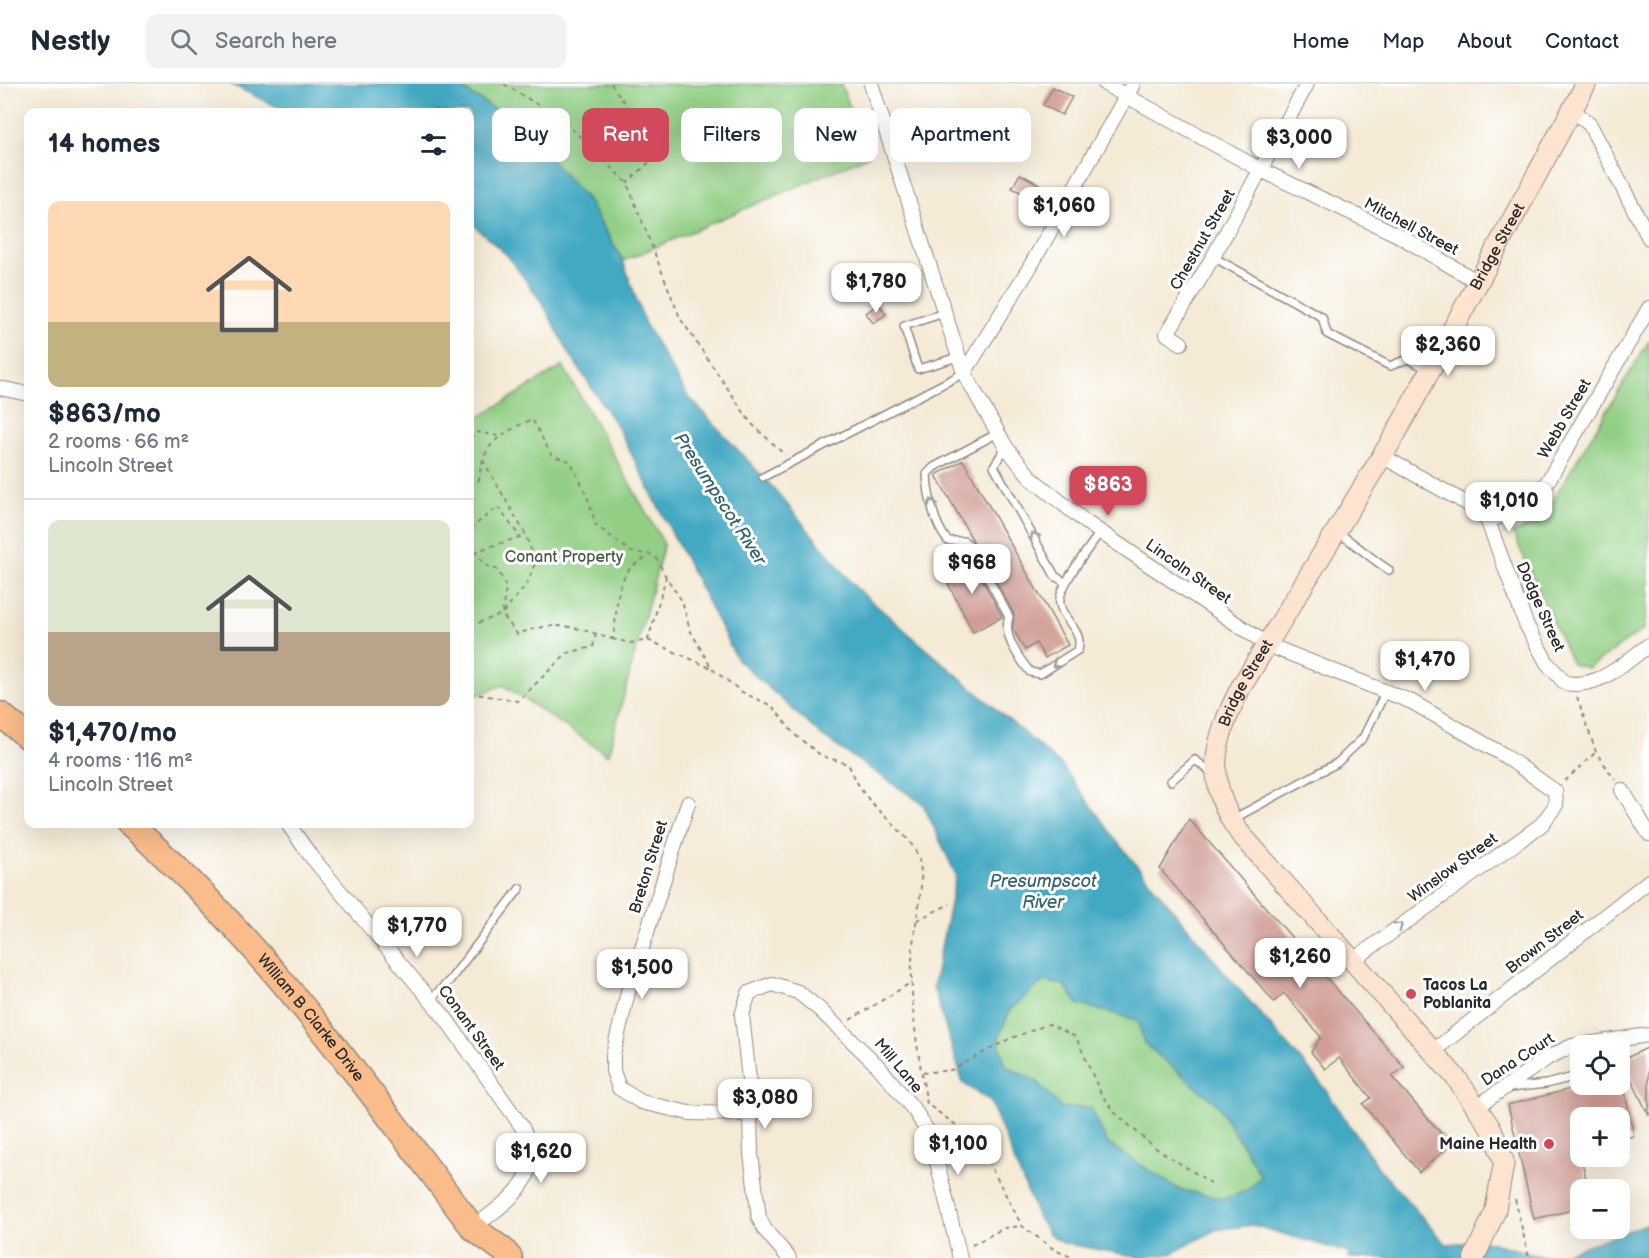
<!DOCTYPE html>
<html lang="en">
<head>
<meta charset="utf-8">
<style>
  body { margin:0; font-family:"Balsamiq Sans",sans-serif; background:#f2f2f3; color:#1f2937; height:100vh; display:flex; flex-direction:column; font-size:22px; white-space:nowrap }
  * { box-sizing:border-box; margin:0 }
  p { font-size:20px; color:#747a83 }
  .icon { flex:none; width:33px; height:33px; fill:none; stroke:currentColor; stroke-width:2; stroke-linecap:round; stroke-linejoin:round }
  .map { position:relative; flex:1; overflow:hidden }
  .details { position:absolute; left:24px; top:24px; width:450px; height:720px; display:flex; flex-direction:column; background:#fff; border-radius:12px; box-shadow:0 6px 24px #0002 }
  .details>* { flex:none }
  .guide { position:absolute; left:492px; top:24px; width:570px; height:54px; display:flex; gap:12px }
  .tools { position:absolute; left:1570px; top:951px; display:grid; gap:12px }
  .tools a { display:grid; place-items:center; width:60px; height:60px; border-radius:12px; background:#fff; box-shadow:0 6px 24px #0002; font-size:30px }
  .price { position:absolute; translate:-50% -51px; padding:0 14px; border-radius:12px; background:#fff; color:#222; font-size:20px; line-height:39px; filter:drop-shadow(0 2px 3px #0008) }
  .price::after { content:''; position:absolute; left:50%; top:36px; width:18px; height:14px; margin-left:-9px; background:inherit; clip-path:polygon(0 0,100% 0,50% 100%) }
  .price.on { background:#d1495b; color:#fff }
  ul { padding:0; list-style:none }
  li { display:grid; align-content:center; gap:12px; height:318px; padding:0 24px }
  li+li { border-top:2px solid #e0e1e3 }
  li span { display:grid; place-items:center; height:186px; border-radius:12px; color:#555 }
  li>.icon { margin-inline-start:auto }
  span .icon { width:108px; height:108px; fill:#fffc; stroke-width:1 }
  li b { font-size:26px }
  h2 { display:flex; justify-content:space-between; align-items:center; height:72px; padding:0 24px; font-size:26px }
  .tag { padding:0 21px; border-radius:12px; background:#fff; box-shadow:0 6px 24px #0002; font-size:21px; line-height:54px }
  .tag.on { background:#d1495b; color:#fff }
  header { display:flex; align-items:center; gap:36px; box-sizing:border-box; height:84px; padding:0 30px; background:#fff; border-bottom:2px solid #e0e1e3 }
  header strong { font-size:28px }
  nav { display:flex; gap:33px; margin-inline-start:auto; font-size:21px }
  .search { width:420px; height:54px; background:#f2f2f3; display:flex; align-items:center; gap:15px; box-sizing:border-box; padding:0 21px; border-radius:12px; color:#747a83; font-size:22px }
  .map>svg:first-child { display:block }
  .green { fill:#92cf84; stroke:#5e7d58; stroke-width:1.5 }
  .water { fill:#42a9c2; stroke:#366a76; stroke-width:1.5; fill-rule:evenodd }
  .building { fill:#d09e96 }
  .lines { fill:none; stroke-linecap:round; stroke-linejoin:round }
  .lane-casing { stroke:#908a80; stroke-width:10 }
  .street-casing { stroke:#908a80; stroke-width:16 }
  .secondary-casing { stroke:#908a80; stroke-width:22 }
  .highway-casing { stroke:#908a80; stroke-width:27 }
  .path { stroke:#908a80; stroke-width:2; stroke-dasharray:4.5 4.5; stroke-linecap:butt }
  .lane { stroke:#fff; stroke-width:7 }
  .street { stroke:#fff; stroke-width:14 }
  .secondary { stroke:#fde4d0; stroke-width:20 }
  .highway { stroke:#f9bc8a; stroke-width:24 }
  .oneway { stroke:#a0a0a0 }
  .poi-dot { fill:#d1495b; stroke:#fff; stroke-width:2 }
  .labels { text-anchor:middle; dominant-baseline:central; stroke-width:6; stroke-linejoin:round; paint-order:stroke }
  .street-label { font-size:16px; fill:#2b2b2b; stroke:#fff }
  .park-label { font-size:16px; fill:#4a5c46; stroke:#fff }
  .poi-label { font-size:16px; font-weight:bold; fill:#2b2b2b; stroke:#fff; text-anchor:start }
  .water-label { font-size:18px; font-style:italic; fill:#35646f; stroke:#fff }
</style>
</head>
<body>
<header>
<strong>Nestly</strong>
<div class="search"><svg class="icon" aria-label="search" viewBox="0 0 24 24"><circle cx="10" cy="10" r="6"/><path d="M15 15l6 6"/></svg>Search here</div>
<nav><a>Home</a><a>Map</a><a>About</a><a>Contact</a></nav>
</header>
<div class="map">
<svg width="1649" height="1174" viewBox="0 0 1649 1174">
  <rect width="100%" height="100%" fill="#fff"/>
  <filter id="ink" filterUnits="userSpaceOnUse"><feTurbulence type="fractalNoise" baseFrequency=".0167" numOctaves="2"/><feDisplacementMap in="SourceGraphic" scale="12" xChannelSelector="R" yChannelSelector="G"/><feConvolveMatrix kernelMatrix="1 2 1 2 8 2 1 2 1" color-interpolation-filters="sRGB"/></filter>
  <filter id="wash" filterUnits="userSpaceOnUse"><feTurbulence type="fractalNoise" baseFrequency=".008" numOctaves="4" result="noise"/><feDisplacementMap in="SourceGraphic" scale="24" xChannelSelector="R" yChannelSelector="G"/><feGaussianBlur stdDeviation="1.35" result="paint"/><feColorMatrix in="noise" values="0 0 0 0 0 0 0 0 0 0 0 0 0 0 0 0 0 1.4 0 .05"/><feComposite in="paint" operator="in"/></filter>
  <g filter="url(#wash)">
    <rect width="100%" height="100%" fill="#f4ead5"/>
    <path class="green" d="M455,0H841L868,72L623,177L588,117L519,41Z
      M1649,257V512L1644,545L1588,584L1572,580L1513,449L1539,439Z
      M563,282L664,460L608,671L503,601L470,614V339Z
      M1043,897L1064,901L1078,920L1138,936L1145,959L1218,1021L1261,1092L1246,1107L1224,1115L1178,1105L1106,1059L1091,1023L1061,1024L1038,998L1006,982L998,956L1010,926Z"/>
    <path class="water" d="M230,0H455L519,41L588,117L623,177L645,240L687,311L776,407L856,504L1062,682L1119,760L1230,895L1320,998L1380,1086L1446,1160L1485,1157L1550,1174H1348L1349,1169L1253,1141L1215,1146L1171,1170L1139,1173L1063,1159L1048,1149L1038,1134L990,1017L963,999L933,903L956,791L923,720L823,653L737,575L618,344L569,269L543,220L508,172L470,138V28H288ZM1043,897L1064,901L1078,920L1138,936L1144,959L1218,1021L1261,1092L1246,1107L1224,1115L1178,1105L1107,1059L1091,1023L1061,1024L1038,998L1006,982L998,956L1010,926Z
      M1649,1139V1174H1551Z"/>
    <g id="blocks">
      <path class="building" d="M1053,3L1072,13L1062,31L1043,21Z
        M1020,90L1039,100L1032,114L1012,104Z
        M879,220L886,230L873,239L866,229Z
        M963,376L1068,561L1045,574L1036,559L1025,566L1013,545L1014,530L936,391Z
        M971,474L1002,533L973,548L942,488Z
        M1189,735L1404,983L1392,993L1451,1061L1419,1088L1363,1020L1371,1014L1339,974L1325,985L1311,968L1321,953L1284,909L1274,918L1160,785Z
        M1649,963V1032L1622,976Z
        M1590,1000H1623L1634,1052L1620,1055V1034H1581V1074L1589,1106H1581V1124L1534,1135L1508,1021Z"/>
    </g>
  </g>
  <g filter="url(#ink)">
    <use href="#blocks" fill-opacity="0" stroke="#908a80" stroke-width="1.5"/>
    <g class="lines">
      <g class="lane-casing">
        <path id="lane" d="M1213,173L1322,233L1327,250L1390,282L1408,275L1430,286
          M944,229L904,242L918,285L958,273
          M998,349L934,383L927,390C928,411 934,441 948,457H964L971,462L1009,533C1002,552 1019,574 1030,588L1040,590L1078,566C1084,546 1063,538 1060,520C1056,505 1091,461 1101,447
          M1006,363L994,382L1055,492L1066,499
          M763,393L964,289
          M1337,448C1356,460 1370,474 1389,486
          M1171,697L1195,676L1214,690
          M1233,735L1337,679L1363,654L1386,607
          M431,915L450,896L520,804
          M1509,1004L1546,1000L1581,991"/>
      </g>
      <g class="street-casing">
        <path id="street" d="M871,0L964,289L1006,363L1032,395L1087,439L1268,561L1412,618L1502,670L1555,707L1556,721L1541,741L1352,877
          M1105,0L1261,86L1398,151L1478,198
          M1572,25L1590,41L1649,154
          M1181,259L1167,250L1213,173L1307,0
          M964,289L1030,183L1133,0
          M0,304L28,310
          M1382,372L1466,419L1487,435L1526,540L1547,579L1565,599C1599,605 1623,580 1649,561
          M1487,435C1515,432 1527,424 1545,402L1649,224
          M1622,706L1649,750
          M688,719L628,908L613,971V987L619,1004L641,1018L689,1029L748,1030
          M288,740L310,771L446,935L522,1043C548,1095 509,1115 473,1144
          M1432,968L1649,797
          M1478,1022L1549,973L1572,962L1649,951
          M789,1174L765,1146L759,1134L751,1070L749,996L742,931L749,909L772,900L798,908L819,925L879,983L915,1027L931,1053L960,1174"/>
      </g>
      <g class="secondary-casing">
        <g id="secondary">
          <path id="s1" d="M1474,1174L1495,1128L1504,1078L1492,1046L1457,995L1239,748C1203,697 1214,655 1241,603L1395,351L1586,0"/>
        </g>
      </g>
      <g class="highway-casing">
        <g id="highway">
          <path d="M0,630L28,653"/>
          <path id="s2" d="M129,740C262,855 367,1004 473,1144L503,1166L510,1174"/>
        </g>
      </g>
      <path class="path" d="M504,0L564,37L627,99L680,234L751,339L785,371
        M611,0L660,68L627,99
        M470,355L477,348L498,352
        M470,402L479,396C483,357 500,351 532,335L552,372L570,377L586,409L596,441L631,468L650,470L657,475L666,493L682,517L690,546L712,585L742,608L772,622L795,651L822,672L848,680C854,691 858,703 866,712C879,729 906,749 915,766C928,788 917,829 914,852C907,909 917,964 927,1020L977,1056L1022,1142L1055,1166L1074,1174
        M470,445L498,423L520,453L470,469
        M470,459L485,481L498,486L506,503L502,530L517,550C558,536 572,542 612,555C619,532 613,507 628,487C633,480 644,476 650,470
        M470,542L502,530L527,500L535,479L526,451L481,373
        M612,555L631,559L648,556L666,493
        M648,556L711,584
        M470,609L518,617L567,569L593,563L596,550
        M1577,613L1596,668L1615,696
        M1565,697L1596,668
        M917,836L950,820
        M850,936L912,898
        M922,989L951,986L1009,955L1049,940L1076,953L1101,1010L1114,1028L1154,1063L1211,1099
        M1515,1115L1529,1174
        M972,1161L1004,1144L1022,1142"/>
      <use href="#lane" class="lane"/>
      <use href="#street" class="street"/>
      <use href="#secondary" class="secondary"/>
      <use href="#highway" class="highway"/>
    </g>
    <defs><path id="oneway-chevron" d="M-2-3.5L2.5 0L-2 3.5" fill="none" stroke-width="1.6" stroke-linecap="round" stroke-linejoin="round" transform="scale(1.5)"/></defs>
    <g class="oneway">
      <use href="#oneway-chevron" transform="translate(932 419) rotate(-107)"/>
      <use href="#oneway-chevron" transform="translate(1034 452) rotate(-120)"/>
      <use href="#oneway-chevron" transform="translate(1056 580) rotate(148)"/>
      <use href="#oneway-chevron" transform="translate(1399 842) rotate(-35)"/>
    </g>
  </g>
  <g class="poi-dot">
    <circle cx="1411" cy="910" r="6"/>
    <circle cx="1549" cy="1060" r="6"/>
  </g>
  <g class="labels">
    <g class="street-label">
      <text transform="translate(1411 143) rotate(28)">Mitchell Street</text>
      <text transform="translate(1203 156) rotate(-60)">Chestnut Street</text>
      <text stroke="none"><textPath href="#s1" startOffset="1191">Bridge Street</textPath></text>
      <text transform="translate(1565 335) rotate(-60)">Webb Street</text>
      <text transform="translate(1188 488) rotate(35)">Lincoln Street</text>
      <text transform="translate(1540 523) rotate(66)">Dodge Street</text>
      <text stroke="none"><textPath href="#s1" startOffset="687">Bridge Street</textPath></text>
      <text transform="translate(649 783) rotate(-73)">Breton Street</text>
      <text transform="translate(1453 784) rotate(-36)">Winslow Street</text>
      <text transform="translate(1545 858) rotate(-38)">Brown Street</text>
      <text stroke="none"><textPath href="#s2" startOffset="266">William B Clarke Drive</textPath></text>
      <text transform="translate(471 944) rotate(54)">Conant Street</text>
      <text transform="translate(1518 976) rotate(-33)">Dana Court</text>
      <text transform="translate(898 982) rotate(50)">Mill Lane</text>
    </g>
    <g class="park-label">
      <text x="564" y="473">Conant Property</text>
    </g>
    <g class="poi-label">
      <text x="1423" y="901">Tacos La<tspan x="1423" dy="18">Poblanita</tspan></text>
      <text x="1537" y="1060" text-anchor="end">Maine Health</text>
    </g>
    <g class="water-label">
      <text transform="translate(720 415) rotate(57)">Presumpscot River</text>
      <text x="1043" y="797">Presumpscot<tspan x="1043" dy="21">River</tspan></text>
    </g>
  </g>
</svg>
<div class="tools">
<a><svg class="icon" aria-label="locate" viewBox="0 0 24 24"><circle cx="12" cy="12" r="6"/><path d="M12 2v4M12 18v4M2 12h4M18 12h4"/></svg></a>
<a>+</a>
<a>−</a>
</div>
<b class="price" style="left:1299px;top:86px">$3,000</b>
<b class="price" style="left:1064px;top:154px">$1,060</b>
<b class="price" style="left:876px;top:230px">$1,780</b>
<b class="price" style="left:1448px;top:293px">$2,360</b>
<b class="price on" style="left:1108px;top:433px">$863</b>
<b class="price" style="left:1509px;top:449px">$1,010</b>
<b class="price" style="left:972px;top:511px">$968</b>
<b class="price" style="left:1425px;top:608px">$1,470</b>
<b class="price" style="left:417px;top:874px">$1,770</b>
<b class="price" style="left:1300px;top:905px">$1,260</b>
<b class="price" style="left:642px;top:916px">$1,500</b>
<b class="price" style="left:765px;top:1046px">$3,080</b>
<b class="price" style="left:958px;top:1092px">$1,100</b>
<b class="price" style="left:541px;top:1100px">$1,620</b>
<div class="guide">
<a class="tag">Buy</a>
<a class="tag on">Rent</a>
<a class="tag">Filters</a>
<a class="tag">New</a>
<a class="tag">Apartment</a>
</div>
<section class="details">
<h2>14 homes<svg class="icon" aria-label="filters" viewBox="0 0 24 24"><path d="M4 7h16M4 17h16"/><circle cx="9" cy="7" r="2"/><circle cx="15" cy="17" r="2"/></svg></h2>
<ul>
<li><span style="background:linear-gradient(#ffd9b3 65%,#c2b280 0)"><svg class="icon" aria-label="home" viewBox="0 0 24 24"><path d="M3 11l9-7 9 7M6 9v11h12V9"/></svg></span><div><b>$863/mo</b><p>2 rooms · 66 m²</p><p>Lincoln Street</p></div></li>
<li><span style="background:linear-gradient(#dfe7d0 60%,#b9a48a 0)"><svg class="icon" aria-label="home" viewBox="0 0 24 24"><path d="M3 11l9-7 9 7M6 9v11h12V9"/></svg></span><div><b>$1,470/mo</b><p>4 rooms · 116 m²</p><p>Lincoln Street</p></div></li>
</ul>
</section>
</div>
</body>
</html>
